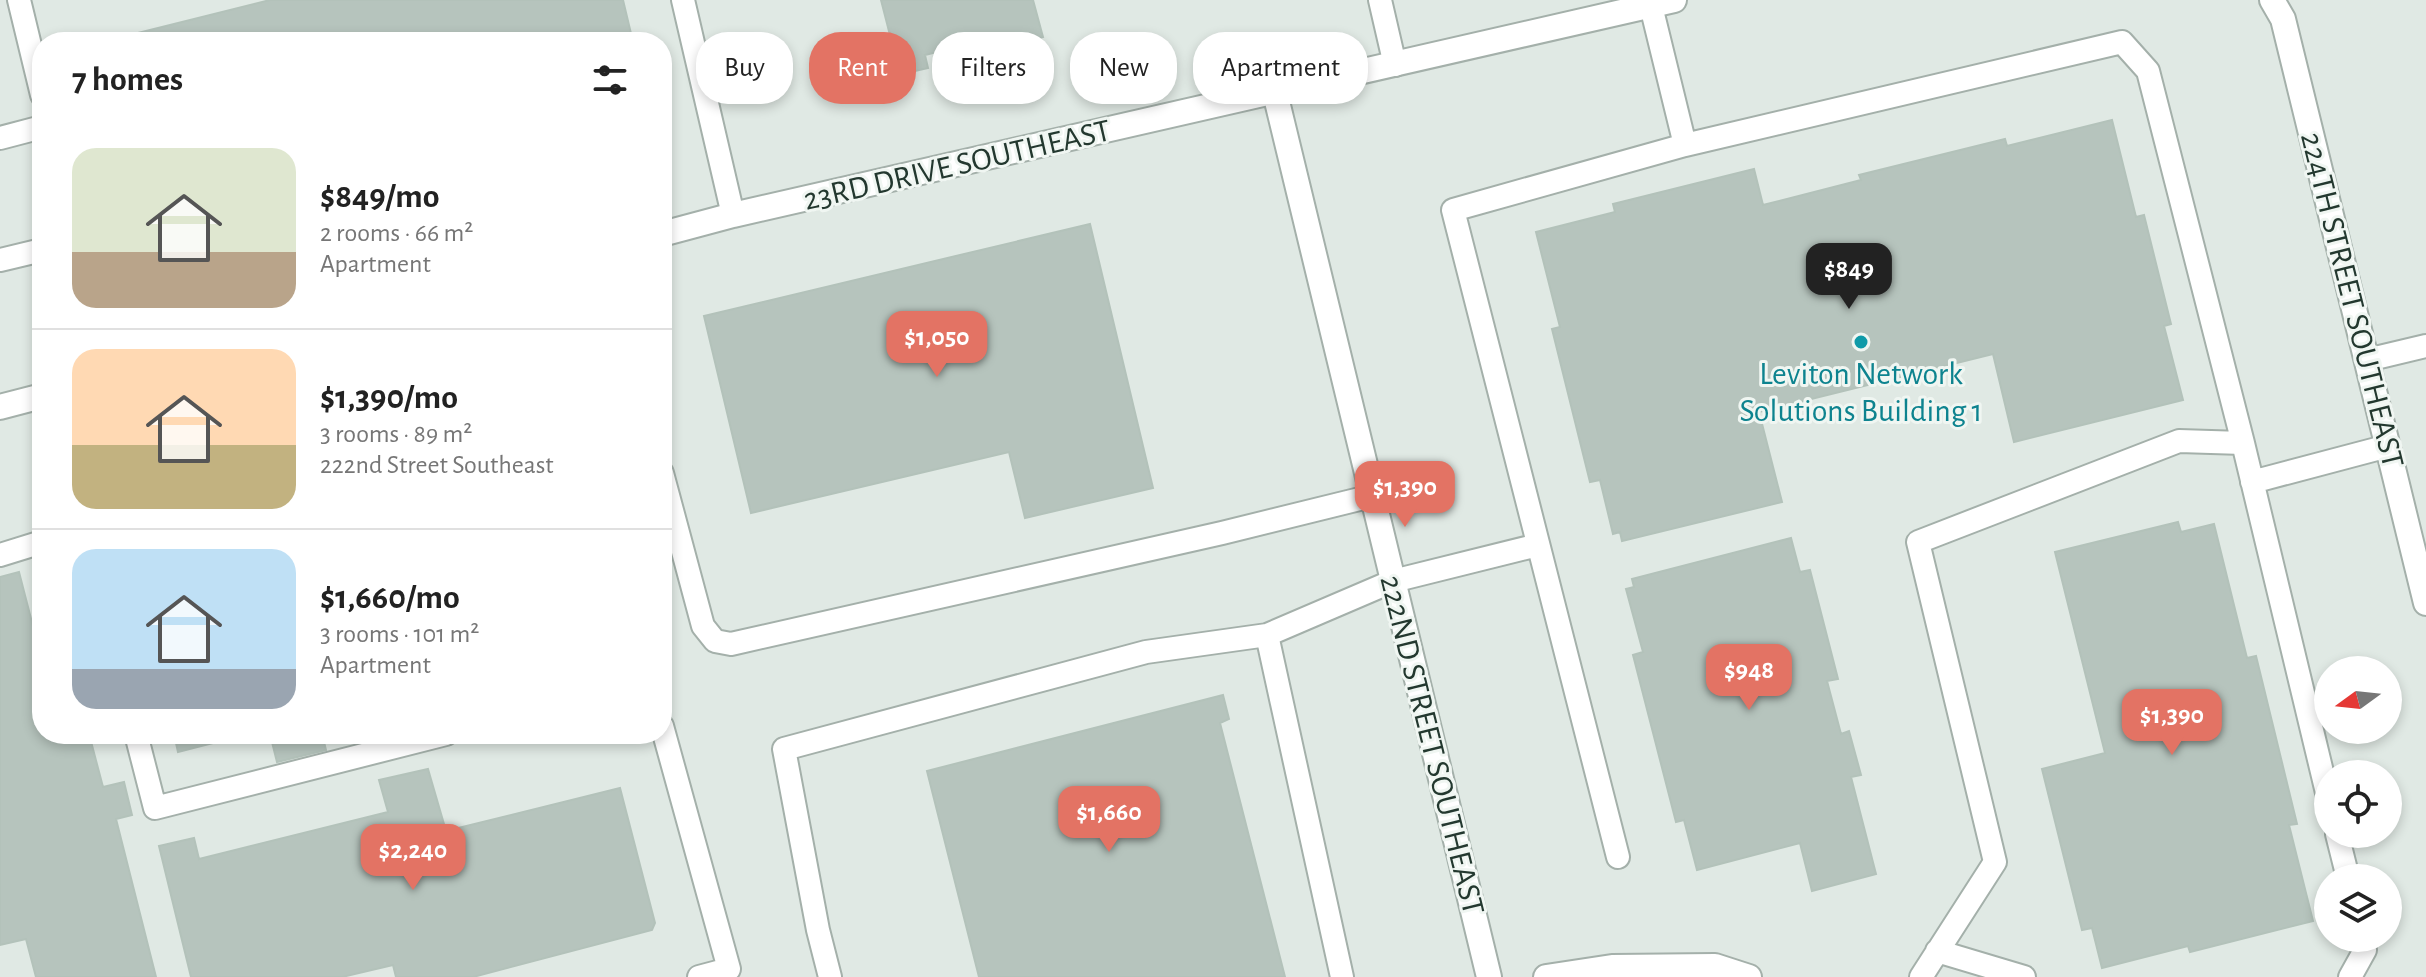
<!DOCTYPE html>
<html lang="en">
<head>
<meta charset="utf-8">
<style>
  body { margin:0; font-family:"Alegreya Sans",sans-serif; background:#f2f2f2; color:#222; height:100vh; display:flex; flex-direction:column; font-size:30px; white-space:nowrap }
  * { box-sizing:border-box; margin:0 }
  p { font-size:26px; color:#767676 }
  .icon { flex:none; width:44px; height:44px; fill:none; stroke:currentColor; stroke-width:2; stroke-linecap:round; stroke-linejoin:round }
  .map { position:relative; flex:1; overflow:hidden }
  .drawer { position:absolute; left:32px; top:32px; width:640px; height:712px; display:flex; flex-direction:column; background:#fff; border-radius:32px; box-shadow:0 4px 12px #0003 }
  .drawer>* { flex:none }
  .top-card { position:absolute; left:696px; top:32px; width:760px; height:72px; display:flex; gap:16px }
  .needle { width:52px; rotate:255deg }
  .tools { position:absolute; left:2314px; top:656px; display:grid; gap:16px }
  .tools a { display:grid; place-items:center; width:88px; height:88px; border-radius:50%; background:#fff; box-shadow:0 4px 12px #0003; font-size:40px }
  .price { position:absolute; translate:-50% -68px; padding:0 18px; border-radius:16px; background:#e37364; color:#fff; font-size:26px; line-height:52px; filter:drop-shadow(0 2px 4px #0008) }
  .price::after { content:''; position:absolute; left:50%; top:48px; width:24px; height:18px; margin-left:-12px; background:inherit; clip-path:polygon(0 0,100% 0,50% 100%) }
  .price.on { background:#222; color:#fff }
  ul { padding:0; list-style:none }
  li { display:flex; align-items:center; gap:24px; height:200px; padding:0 40px }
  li+li { border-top:2px solid #e0e0e0 }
  li span { display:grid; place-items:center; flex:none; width:224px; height:160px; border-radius:24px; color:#555 }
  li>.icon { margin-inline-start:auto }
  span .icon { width:96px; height:96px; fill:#fffc; stroke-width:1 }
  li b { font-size:34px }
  h2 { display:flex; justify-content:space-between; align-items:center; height:96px; padding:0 40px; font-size:34px }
  .pill { padding:0 28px; border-radius:32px; background:#fff; box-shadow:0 4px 12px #0003; font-size:28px; line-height:72px }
  .pill.on { background:#e37364; color:#fff }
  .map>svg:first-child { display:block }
  .building { fill:#b6c4bd; stroke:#b3c2ba; stroke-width:2 }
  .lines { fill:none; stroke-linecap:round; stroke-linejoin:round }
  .lane-casing { stroke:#a4b0aa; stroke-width:26 }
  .street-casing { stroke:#a4b0aa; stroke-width:28 }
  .lane { stroke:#fff; stroke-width:22 }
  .street { stroke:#fff; stroke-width:24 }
  .culture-dot { fill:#0f9aa8; stroke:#f0f6f2; stroke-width:3 }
  .labels { text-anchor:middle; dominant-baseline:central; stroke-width:6; stroke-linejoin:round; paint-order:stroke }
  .street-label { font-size:32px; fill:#23382f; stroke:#f0f6f2 }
  .culture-label { font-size:32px; fill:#0d838f; stroke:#f0f6f2 }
</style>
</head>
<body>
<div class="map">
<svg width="2426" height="977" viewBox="0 0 2426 977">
  <rect width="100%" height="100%" fill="#e0e9e4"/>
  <path class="building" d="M270,0H623L633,42H124L122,37Z
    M881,0H1033L1043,37L1008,46L1005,35L925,55L928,68L893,76L885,45L892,43Z
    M2112,120L2136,217L2144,215L2171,324L2164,326L2183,400L2014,442L1993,354L1759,412L1782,502L1622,541L1620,532L1613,534L1600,480L1590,482L1552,329L1560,327L1536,232L1615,212L1613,204L1754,169L1763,205L1861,180L1859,175L2005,139L2007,146Z
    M1090,224L1153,488L1025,518L1009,452L751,513L704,316Z
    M2178,522L2181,532L2214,524L2247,658L2256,656L2297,824L2289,825L2313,921L2190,952L2188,946L2102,968L2092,928L2082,930L2042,769L2105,753L2055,552Z
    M1791,538L1800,572L1810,570L1838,679L1827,681L1841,734L1849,731L1861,775L1851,777L1876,874L1812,891L1800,843L1697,870L1684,820L1676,822L1633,655L1643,652L1626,589L1634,587L1632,579Z
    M19,572L37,642L42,641V734H89L103,787L124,782L132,815L116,819L156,977H36L26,939L0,945V577Z
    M1223,695L1229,719L1220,723L1285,977H979L927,771Z
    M174,734H248L178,752Z
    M270,734H322L326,750L277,762Z
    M428,769L446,831L620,788L655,923L652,930L473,977H396L393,965L342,977H191L159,846L194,838L199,859L388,812L379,780Z"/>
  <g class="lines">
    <g class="lane-casing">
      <path id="lane" d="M19,0L42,95
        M683,0L733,215
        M1380,0L1395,65
        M1651,6L1685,145
        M0,138L42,127
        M0,260L42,250
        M2367,360L2426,346
        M662,473L703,626L715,641L731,644L1222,533L1372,496
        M2252,482L2388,446
        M0,555L42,542
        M1267,635L1393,581L1538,545
        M662,726L729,969L699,977
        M136,734L155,808L446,734
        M2337,834L2348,878
        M1618,857L1453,210L1685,145L2122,42L2148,71L2243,443
        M1937,951L2024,977
        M830,977L818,930L784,749L1146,652L1267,635L1342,977
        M1921,977L1995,862L1918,542L2179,441L2243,443L2328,797
        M2350,977L2365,950L2362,938"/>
    </g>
    <g class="street-casing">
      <path id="street" d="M2272,0L2283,19L2426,603
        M1275,93L1489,977
        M662,234L733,215L1674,0
        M0,407L42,396
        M1546,977L1612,967L1715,966L1749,977"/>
    </g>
    <use href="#lane" class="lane"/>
    <use href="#street" class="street"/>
  </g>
  <circle class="culture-dot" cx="1861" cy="342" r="8"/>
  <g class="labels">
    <g class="street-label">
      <text transform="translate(957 165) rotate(-13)">23RD DRIVE SOUTHEAST</text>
      <text transform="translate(2352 300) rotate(76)">224TH STREET SOUTHEAST</text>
      <text transform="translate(1432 745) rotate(76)">222ND STREET SOUTHEAST</text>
    </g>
    <g class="culture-label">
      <text x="1861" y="374">Leviton Network<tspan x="1861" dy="37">Solutions Building 1</tspan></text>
    </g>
  </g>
</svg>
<div class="tools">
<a><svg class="needle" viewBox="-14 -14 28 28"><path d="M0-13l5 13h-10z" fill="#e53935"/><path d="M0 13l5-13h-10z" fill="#767676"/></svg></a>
<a><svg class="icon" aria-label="locate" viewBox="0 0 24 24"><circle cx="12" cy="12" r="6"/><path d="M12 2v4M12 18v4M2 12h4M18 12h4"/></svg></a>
<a><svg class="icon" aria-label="layers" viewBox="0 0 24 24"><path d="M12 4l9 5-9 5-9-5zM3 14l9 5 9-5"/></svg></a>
</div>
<b class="price on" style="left:1849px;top:311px">$849</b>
<b class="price" style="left:937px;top:379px">$1,050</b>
<b class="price" style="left:1405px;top:529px">$1,390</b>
<b class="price" style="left:1749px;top:712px">$948</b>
<b class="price" style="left:2172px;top:757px">$1,390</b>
<b class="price" style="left:1109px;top:854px">$1,660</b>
<b class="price" style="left:413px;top:892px">$2,240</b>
<div class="top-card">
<a class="pill">Buy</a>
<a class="pill on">Rent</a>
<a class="pill">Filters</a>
<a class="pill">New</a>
<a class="pill">Apartment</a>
</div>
<section class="drawer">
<h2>7 homes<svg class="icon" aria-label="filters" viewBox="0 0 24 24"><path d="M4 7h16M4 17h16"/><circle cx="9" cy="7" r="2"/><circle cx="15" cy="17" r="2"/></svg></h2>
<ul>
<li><span style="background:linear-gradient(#dfe7d0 65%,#b9a48a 0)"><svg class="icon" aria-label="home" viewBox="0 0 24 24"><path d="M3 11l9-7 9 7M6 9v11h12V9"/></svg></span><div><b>$849/mo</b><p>2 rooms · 66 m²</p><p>Apartment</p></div></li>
<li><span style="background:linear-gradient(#ffd9b3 60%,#c2b280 0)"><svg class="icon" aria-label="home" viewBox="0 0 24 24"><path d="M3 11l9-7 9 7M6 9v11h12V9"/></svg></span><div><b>$1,390/mo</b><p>3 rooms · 89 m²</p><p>222nd Street Southeast</p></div></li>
<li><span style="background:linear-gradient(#bfe0f5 75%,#9aa5b1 0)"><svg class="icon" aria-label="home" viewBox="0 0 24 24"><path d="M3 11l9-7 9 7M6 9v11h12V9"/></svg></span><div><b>$1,660/mo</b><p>3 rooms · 101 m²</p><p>Apartment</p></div></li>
</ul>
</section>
</div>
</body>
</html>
